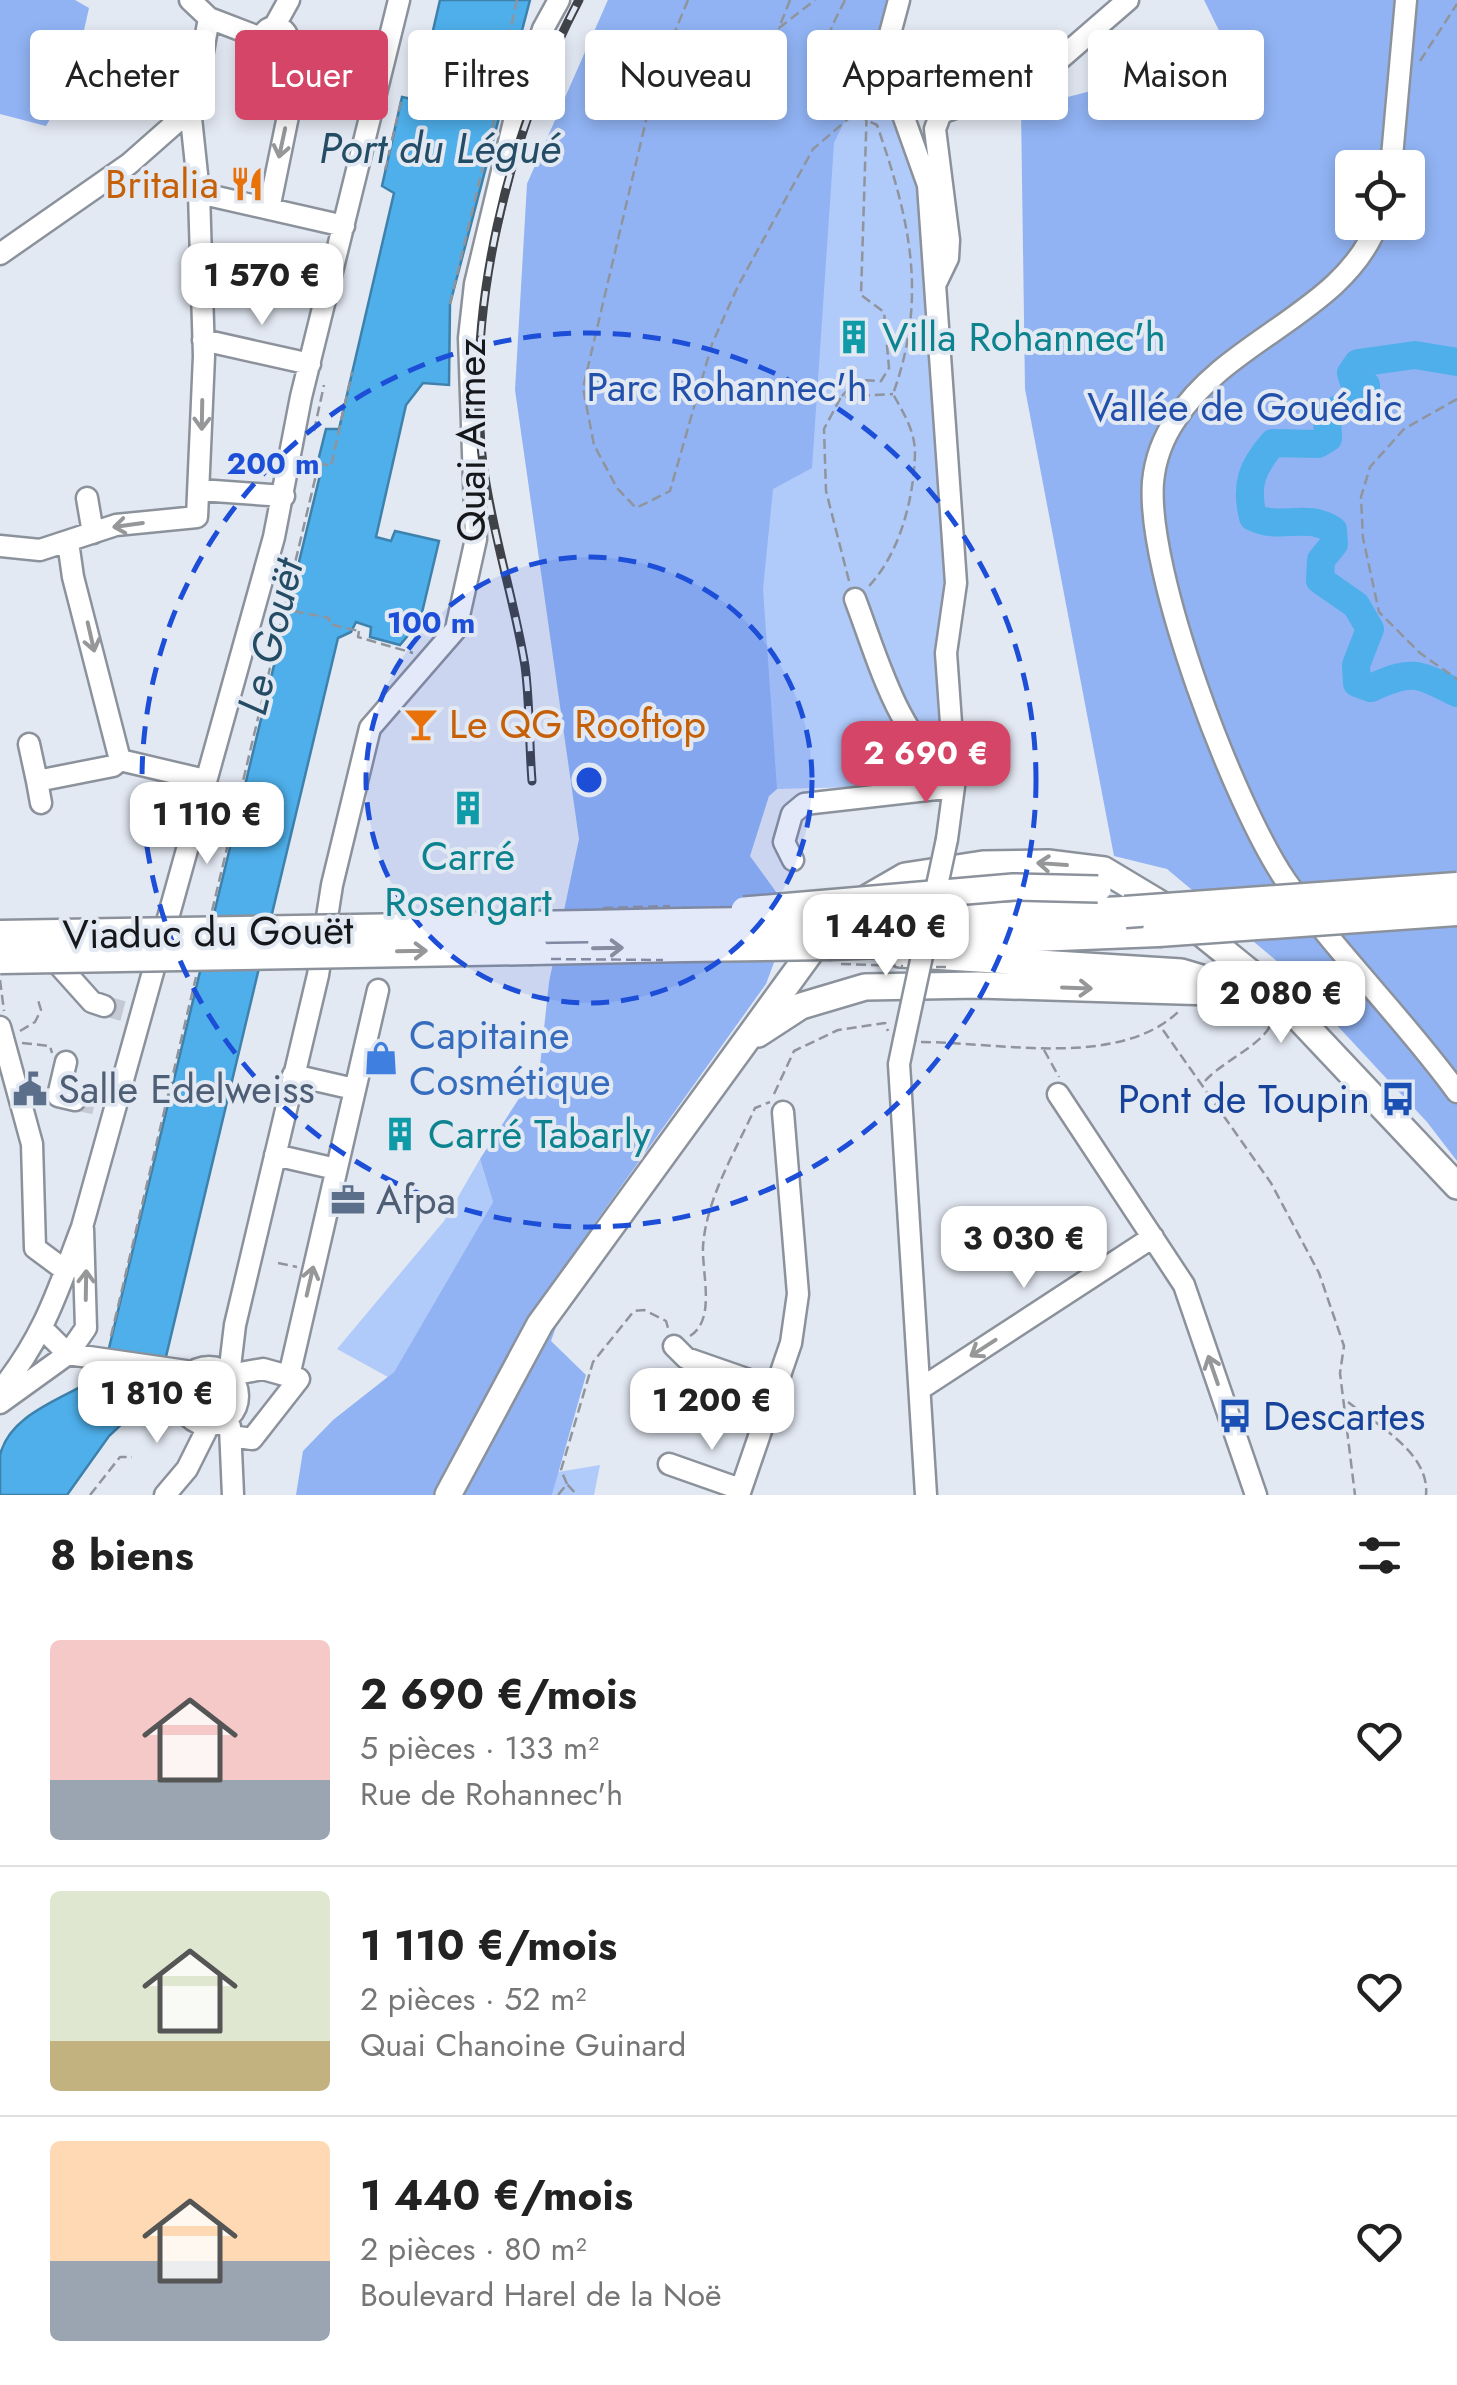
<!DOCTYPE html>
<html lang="fr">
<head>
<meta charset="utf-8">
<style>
  body { margin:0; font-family:Jost,sans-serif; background:#f6f6f6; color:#222; height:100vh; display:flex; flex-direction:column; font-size:38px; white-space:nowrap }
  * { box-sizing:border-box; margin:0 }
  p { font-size:32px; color:#767676 }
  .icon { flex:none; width:55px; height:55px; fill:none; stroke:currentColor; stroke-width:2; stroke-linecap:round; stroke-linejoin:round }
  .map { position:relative; height:1495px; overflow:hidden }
  .panel { display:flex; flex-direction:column; background:#fff; flex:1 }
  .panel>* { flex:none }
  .banner { position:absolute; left:30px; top:30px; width:1398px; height:90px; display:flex; gap:20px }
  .controls { position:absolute; left:1335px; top:150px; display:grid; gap:20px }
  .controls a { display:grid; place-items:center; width:90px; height:90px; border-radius:10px; background:#fff; box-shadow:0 5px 15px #0003; font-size:50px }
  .price { position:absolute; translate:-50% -85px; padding:0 22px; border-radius:20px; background:#fff; color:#222; font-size:32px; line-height:65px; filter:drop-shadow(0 2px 5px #0008) }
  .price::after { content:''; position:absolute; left:50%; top:60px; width:30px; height:22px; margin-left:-15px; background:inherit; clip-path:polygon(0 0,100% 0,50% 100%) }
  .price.active { background:#d44567; color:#fff }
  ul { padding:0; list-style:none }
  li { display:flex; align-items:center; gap:30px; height:250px; padding:0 50px }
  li+li { border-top:2px solid #e0e0e0 }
  li span { display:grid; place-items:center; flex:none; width:280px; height:200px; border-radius:10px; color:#555 }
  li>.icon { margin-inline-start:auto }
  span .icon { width:120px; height:120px; fill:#fffc; stroke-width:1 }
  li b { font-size:42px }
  h2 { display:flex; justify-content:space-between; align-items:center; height:120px; padding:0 50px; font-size:42px }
  .pill { padding:0 35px; border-radius:10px; background:#fff; box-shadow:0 5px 15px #0003; font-size:35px; line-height:90px }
  .pill.active { background:#d44567; color:#fff }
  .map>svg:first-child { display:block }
  .green { fill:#b0cafa }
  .forest { fill:#91b3f3; fill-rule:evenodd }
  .water { fill:#4eafea; stroke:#3d81ac; stroke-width:2.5 }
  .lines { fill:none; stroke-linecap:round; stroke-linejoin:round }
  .river { stroke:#4eafea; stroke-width:28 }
  .minor-tunnel { stroke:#c4cad3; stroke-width:20; stroke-dasharray:20 10; stroke-linecap:butt }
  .minor-casing { stroke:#8c929b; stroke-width:25 }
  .major-casing { stroke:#8c929b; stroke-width:30 }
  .highway-casing { stroke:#8c929b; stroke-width:35 }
  .path { stroke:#90949c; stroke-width:2.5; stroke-dasharray:10 5; stroke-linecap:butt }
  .minor { stroke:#fff; stroke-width:20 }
  .major { stroke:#fff; stroke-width:25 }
  .highway { stroke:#fff; stroke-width:30 }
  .rail-casing { stroke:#3f4247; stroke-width:9 }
  .rail { stroke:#e3e9f3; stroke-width:5; stroke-dasharray:15; stroke-linecap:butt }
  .minor-bridge-casing { stroke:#8c929b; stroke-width:25; stroke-linecap:butt }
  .major-bridge-casing { stroke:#8c929b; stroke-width:30; stroke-linecap:butt }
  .highway-bridge-casing { stroke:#8c929b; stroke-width:35; stroke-linecap:butt }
  .path-bridge { stroke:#90949c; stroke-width:2.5; stroke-dasharray:10 5; stroke-linecap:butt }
  .minor-bridge { stroke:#fff; stroke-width:20 }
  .major-bridge { stroke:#fff; stroke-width:25 }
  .highway-bridge { stroke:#fff; stroke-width:30 }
  .oneway { stroke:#969798 }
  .ring { fill:none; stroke:#1d4ed8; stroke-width:5; stroke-dasharray:18 12 }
  .labels { text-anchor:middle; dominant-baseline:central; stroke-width:8; stroke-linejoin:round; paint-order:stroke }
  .food-label { font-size:40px; fill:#c56008; stroke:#e3e9f3; text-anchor:end }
  .culture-label { font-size:40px; fill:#0d838f; stroke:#e3e9f3; text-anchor:start }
  .park-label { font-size:40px; fill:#2350ab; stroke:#e3e9f3 }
  .street-label { font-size:40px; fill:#15171b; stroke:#e3e9f3 }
  .shop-label { font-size:40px; fill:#366cbe; stroke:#e3e9f3; text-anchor:start }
  .service-label { font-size:40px; fill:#4e5e75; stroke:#e3e9f3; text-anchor:start }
  .transit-label { font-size:40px; fill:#164399; stroke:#e3e9f3; text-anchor:end }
  .water-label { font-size:42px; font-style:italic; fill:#244c65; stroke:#e3e9f3 }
  .centre { fill:#1d4ed8; stroke:#e3e9f3; stroke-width:5 }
  .ring-label { font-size:30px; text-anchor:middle; font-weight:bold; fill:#1d4ed8; stroke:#e3e9f3; stroke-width:8; stroke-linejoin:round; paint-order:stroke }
</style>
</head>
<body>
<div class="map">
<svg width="1457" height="1495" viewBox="0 0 1457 1495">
  <rect width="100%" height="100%" fill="#e3e9f3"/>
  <path class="green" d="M608,0H895L880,65L881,86L923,192L949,575L946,762L933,772L932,785L777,789L747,814L527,184Z
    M480,1159L493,1202L394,1372L388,1377L337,1349L444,1221Z
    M600,1465L594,1495H552L558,1472Z"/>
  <path class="forest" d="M0,0H75L89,8L73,79L46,126L0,114Z
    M608,0H895L882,44L834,143L812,468L773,489L763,589L777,789L769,796L750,856L792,914L766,984L592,1227L551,1341L586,1375L552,1495H296L303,1451L333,1420L394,1372L493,1202L480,1159L540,1066L549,982L579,839L515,390L527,184Z
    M1204,0H1457V1161L1427,1122L1278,962L1167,869L1114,856L1025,389L1021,109L1231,55ZM1352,168H1408V222H1352Z"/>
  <path class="water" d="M440,0H530L450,304L449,385L423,383L406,405L376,537L391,541L395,531L439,541L420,621L400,645L370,637L371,627L356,622L351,632L338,638L158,1390L109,1436L67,1495H0C0,1483 0,1467 0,1455C11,1410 72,1397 103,1373L320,475L315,473L326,429H339L394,193L382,186L402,97L417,100Z"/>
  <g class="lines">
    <path class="river" d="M1457,362L1415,355L1358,363L1351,373L1353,380L1366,385V394L1327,415L1328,438L1318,444L1273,443C1252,467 1245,485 1253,517C1281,531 1305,512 1333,530L1334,544L1321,560L1320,580L1356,605L1370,629L1356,665L1357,683L1371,688C1412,669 1417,673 1457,693"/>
    <path class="minor-tunnel" d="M104,1006L123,1011
      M75,1100L97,1105"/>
    <g class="minor-casing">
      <path id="minor" d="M190,0L209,18L261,38
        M899,0L887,45L888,73L928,185L956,583L946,653L955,779L947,839
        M262 40a13 13 0 1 1 26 0a13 13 0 1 1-26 0Z
        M274,27L289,0
        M282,52L291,75L374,103
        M1391,168L1406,0
        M199,193L344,226
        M269,209L296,77
        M1378,222C1345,312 1228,338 1176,419C1163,438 1155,460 1153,482C1146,573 1234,805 1286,881C1338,955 1404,1019 1457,1092
        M0,254L129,164L180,119L191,118
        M936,283L948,258L949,240L935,129L941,113L1038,78L1128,0
        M203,340L310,364
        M200,490L284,496
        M87,498L93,533
        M68,542L73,577L120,760
        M0,546L40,550L116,525L197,517L204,356L199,193L191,118L209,18
        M855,599C879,662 898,739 955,779
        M29,744L37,781L113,766L120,760
        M120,760L205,780
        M37,781L41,803
        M793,860L784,842L792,814L804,804L954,787
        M48,953L92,1002L104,1006
        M0,1027L32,1144L35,1248L66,1271
        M904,1040L899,1064L926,1495
        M66,1062L58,1096L75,1100
        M293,1075L354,1089
        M1058,1094L1184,1285L1256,1495
        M275,1155L336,1169
        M43,1329L68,1354L193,1372
        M674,1346L686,1358L775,1389
        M180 1396a29 29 0 1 1 58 0a29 29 0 1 1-58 0Z
        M289,1376L378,990
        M920,1389L1153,1237
        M0,1391C44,1337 58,1290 82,1227L274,537L301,397L399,0
        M0,1403L68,1354L86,1328L83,1229
        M230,1427L233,1495
        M231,1436L252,1439L299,1379L263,1369L229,1375L235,1325L318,975L332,885L370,728L456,629L476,539L469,338L475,284L516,113L543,29L559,0
        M669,1464L740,1489
        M165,1495L187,1469L209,1425
        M739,1495L791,1343L798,1294L783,1112"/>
    </g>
    <g class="major-casing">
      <path id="major" d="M860,902L905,876L983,864L1048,863L1104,870L1179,915L1273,991L1457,1186
        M900,954L1181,972L1218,983
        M758,1034L801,1006L865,987L979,985L1212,992L1275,1006L1287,1016
        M448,1495L540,1324L823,935"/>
    </g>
    <g class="highway-casing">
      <path id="highway" d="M956,920L1125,912
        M588,926L683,924
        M831,944L1158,931
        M532,949L684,946"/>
    </g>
    <path class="path" d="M688,0L656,78L583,388L594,445L617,488L636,508L670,491L712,344L738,286L813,149L854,114L877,125C910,220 928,297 893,394C903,412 915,431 915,453C914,498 900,553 869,586
      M790,0L779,28L815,0
      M1420,61L1457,4
      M492,112L517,0
      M385,170L402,97
      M450,304L495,116
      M855,366L856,379
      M842,396L856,380L881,381L889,368L884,312L861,295L868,71L863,50L845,70H834C817,47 834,23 845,0
      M1457,399L1404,429L1370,467L1361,497L1363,538L1379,612L1420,653L1457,679
      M314,431L324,385
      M318,463L331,466L352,372
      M849,581L826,491L824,429L841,397L893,394
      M359,631L358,637L413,653
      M212,911L316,475
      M0,980L4,1011
      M1163,1030L1271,1183L1319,1273L1344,1346L1340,1373L1355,1495
      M20,1031L35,1022L41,1010L38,1000
      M921,1042C997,1042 1118,1069 1178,1012
      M22,1043L50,1046L52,1053
      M1044,1050L1059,1077
      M1205,1081C1223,1061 1260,1046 1270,1026
      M774,1094L794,1051L838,1030L885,1023L888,1031
      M278,1263L297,1267
      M111,1336L196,977
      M690,1336C716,1320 702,1274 703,1247C706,1199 735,1152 755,1108L770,1102
      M1348,1402C1377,1425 1430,1453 1426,1495
      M567,1484L561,1470L593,1362L634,1311L644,1310L666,1321L668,1328
      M90,1495L120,1457H132
      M558,1495L567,1484L577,1495"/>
    <use href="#minor" class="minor"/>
    <use href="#major" class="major"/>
    <use href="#highway" class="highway"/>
    <g class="rail-casing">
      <path id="rail" d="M532,781C529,743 530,704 525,666C514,598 492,533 483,464C464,312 508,135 579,0"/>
    </g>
    <use href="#rail" class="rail"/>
    <g class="minor-bridge-casing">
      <path id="minor-bridge" d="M904,1040L947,839"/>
    </g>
    <g class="major-bridge-casing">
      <path id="major-bridge" d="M744,910L1013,887L1098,889"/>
    </g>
    <g class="highway-bridge-casing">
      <path id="highway-bridge" d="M1125,912L1457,888
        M683,924L956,920
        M1158,931L1457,910
        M0,936L588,926
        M684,946L831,944
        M0,958L532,949"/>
    </g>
    <path class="path-bridge" d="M279,608L329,618V624L359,631
      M603,908L670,906
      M551,959L663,960
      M841,964L903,966
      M936,967H946"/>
    <use href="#minor-bridge" class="minor-bridge"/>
    <use href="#major-bridge" class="major-bridge"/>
    <use href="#highway-bridge" class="highway-bridge"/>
  </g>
  <defs><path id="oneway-shaft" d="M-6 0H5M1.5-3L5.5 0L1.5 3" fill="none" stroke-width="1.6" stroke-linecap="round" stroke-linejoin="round" transform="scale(2.5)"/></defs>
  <g class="oneway">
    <use href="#oneway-shaft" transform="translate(282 143) rotate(102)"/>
    <use href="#oneway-shaft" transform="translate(202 415) rotate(91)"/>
    <use href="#oneway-shaft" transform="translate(128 525) rotate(172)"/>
    <use href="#oneway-shaft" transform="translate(91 637) rotate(77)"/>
    <use href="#oneway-shaft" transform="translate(1052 864) rotate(-176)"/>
    <use href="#oneway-shaft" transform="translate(608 948) rotate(-1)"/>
    <use href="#oneway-shaft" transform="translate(412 951) rotate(-1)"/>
    <use href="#oneway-shaft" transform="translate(1077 988) rotate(2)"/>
    <use href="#oneway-shaft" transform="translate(310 1281) rotate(-77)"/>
    <use href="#oneway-shaft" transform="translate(86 1285) rotate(-89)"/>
    <use href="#oneway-shaft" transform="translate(983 1348) rotate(147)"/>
    <use href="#oneway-shaft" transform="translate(1213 1370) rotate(-109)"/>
  </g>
  <circle cx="589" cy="780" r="223" fill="#1d4ed8" fill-opacity=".12"/>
  <g class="ring">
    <circle cx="589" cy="780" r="223"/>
    <circle cx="589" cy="780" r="447"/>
  </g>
  <defs>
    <g id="restaurant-bare" transform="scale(2.7)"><path d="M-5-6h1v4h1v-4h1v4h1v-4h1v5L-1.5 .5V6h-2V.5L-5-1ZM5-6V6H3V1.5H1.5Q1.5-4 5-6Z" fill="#e8710a" stroke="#e3e9f3" stroke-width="2.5" paint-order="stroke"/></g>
    <g id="building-bare" transform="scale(2.7)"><path d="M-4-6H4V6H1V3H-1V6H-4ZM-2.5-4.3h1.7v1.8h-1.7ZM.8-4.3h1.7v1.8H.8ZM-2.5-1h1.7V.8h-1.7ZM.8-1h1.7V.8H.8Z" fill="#0f9aa8" stroke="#e3e9f3" stroke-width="2.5" paint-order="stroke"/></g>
    <g id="bar-bare" transform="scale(2.7)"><path d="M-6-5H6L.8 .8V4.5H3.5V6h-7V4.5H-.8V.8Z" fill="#e8710a" stroke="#e3e9f3" stroke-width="2.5" paint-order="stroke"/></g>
    <g id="shop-bare" transform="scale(2.7)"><path d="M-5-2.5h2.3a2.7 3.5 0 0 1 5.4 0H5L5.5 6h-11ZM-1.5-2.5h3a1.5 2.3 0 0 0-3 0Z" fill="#3f7fe0" stroke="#e3e9f3" stroke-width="2.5" paint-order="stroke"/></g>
    <g id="civic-bare" transform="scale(2.7)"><path d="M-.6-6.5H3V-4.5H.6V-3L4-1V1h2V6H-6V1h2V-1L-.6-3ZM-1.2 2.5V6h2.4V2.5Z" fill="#5c6f8a" stroke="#e3e9f3" stroke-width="2.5" paint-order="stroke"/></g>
    <g id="bus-bare" transform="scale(2.7)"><path d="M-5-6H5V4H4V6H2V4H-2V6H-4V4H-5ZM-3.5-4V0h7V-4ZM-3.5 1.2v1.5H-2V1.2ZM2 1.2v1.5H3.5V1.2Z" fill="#1a4fb4" stroke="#e3e9f3" stroke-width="2.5" paint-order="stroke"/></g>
    <g id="office-bare" transform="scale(2.7)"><path d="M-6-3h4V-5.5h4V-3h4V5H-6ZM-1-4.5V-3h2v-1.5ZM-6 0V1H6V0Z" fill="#5c6f8a" stroke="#e3e9f3" stroke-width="2.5" paint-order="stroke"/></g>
  </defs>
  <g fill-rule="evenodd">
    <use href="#restaurant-bare" x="247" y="184"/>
    <use href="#building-bare" x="854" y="337"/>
    <use href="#bar-bare" x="421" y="724"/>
    <use href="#building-bare" x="468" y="808"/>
    <use href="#shop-bare" x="381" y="1058"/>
    <use href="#civic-bare" x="30" y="1089"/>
    <use href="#bus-bare" x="1398" y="1099"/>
    <use href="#building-bare" x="400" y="1134"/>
    <use href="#office-bare" x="348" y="1200"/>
    <use href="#bus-bare" x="1235" y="1416"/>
  </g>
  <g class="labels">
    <g class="food-label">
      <text x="219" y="184">Britalia</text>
      <text x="449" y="724" text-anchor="start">Le QG Rooftop</text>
    </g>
    <g class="culture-label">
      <text x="882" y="337">Villa Rohannec'h</text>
      <text x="468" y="856" text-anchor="middle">Carré<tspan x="468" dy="46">Rosengart</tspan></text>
      <text x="428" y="1134">Carré Tabarly</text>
    </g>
    <g class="park-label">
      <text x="727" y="387">Parc Rohannec'h</text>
      <text x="1245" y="407">Vallée de Gouédic</text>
    </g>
    <g class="street-label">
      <text transform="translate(471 440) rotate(-90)">Quai Armez</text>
      <text transform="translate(208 932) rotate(-1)">Viaduc du Gouët</text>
    </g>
    <g class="shop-label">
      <text x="409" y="1035">Capitaine<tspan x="409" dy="46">Cosmétique</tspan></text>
    </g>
    <g class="service-label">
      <text x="58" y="1089">Salle Edelweiss</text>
      <text x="376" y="1200">Afpa</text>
    </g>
    <g class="transit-label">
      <text x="1370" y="1099">Pont de Toupin</text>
      <text x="1263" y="1416" text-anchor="start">Descartes</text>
    </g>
    <g class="water-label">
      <text x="440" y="148">Port du Légué</text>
      <text transform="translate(270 637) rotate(-76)">Le Gouët</text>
    </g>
  </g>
  <circle cx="589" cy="780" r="15" class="centre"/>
  <g class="ring-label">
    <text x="273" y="474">200 m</text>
    <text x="431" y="633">100 m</text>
  </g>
</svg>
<div class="controls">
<a><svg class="icon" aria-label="locate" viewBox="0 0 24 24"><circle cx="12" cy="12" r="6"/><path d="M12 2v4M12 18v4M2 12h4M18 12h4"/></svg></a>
</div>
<b class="price" style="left:262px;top:328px">1 570 €</b>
<b class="price active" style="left:926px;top:806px">2 690 €</b>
<b class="price" style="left:207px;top:867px">1 110 €</b>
<b class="price" style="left:886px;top:979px">1 440 €</b>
<b class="price" style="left:1281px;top:1046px">2 080 €</b>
<b class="price" style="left:1024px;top:1291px">3 030 €</b>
<b class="price" style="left:157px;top:1446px">1 810 €</b>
<b class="price" style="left:712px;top:1453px">1 200 €</b>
<div class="banner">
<a class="pill">Acheter</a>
<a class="pill active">Louer</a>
<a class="pill">Filtres</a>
<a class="pill">Nouveau</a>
<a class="pill">Appartement</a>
<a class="pill">Maison</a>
</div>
</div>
<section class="panel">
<h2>8 biens<svg class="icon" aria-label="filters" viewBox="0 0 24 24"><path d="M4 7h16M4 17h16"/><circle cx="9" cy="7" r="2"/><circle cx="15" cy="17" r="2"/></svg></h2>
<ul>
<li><span style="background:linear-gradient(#f6c9c9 70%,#9aa5b1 0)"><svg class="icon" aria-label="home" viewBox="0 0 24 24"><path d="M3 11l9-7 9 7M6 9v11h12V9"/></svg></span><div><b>2 690 €/mois</b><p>5 pièces · 133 m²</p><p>Rue de Rohannec'h</p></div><svg class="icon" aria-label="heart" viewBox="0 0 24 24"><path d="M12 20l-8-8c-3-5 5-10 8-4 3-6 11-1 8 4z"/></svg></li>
<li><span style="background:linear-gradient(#dfe7d0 75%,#c2b280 0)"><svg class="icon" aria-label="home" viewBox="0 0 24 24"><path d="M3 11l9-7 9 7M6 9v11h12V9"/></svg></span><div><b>1 110 €/mois</b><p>2 pièces · 52 m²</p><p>Quai Chanoine Guinard</p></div><svg class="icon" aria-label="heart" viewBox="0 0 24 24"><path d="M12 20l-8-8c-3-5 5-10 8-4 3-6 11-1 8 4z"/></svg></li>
<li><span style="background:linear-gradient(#ffd9b3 60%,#9aa5b1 0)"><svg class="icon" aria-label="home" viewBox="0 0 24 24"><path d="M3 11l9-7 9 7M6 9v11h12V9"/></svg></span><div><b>1 440 €/mois</b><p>2 pièces · 80 m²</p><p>Boulevard Harel de la Noë</p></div><svg class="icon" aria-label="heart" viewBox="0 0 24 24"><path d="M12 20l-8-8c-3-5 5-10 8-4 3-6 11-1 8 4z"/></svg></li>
</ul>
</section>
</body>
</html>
